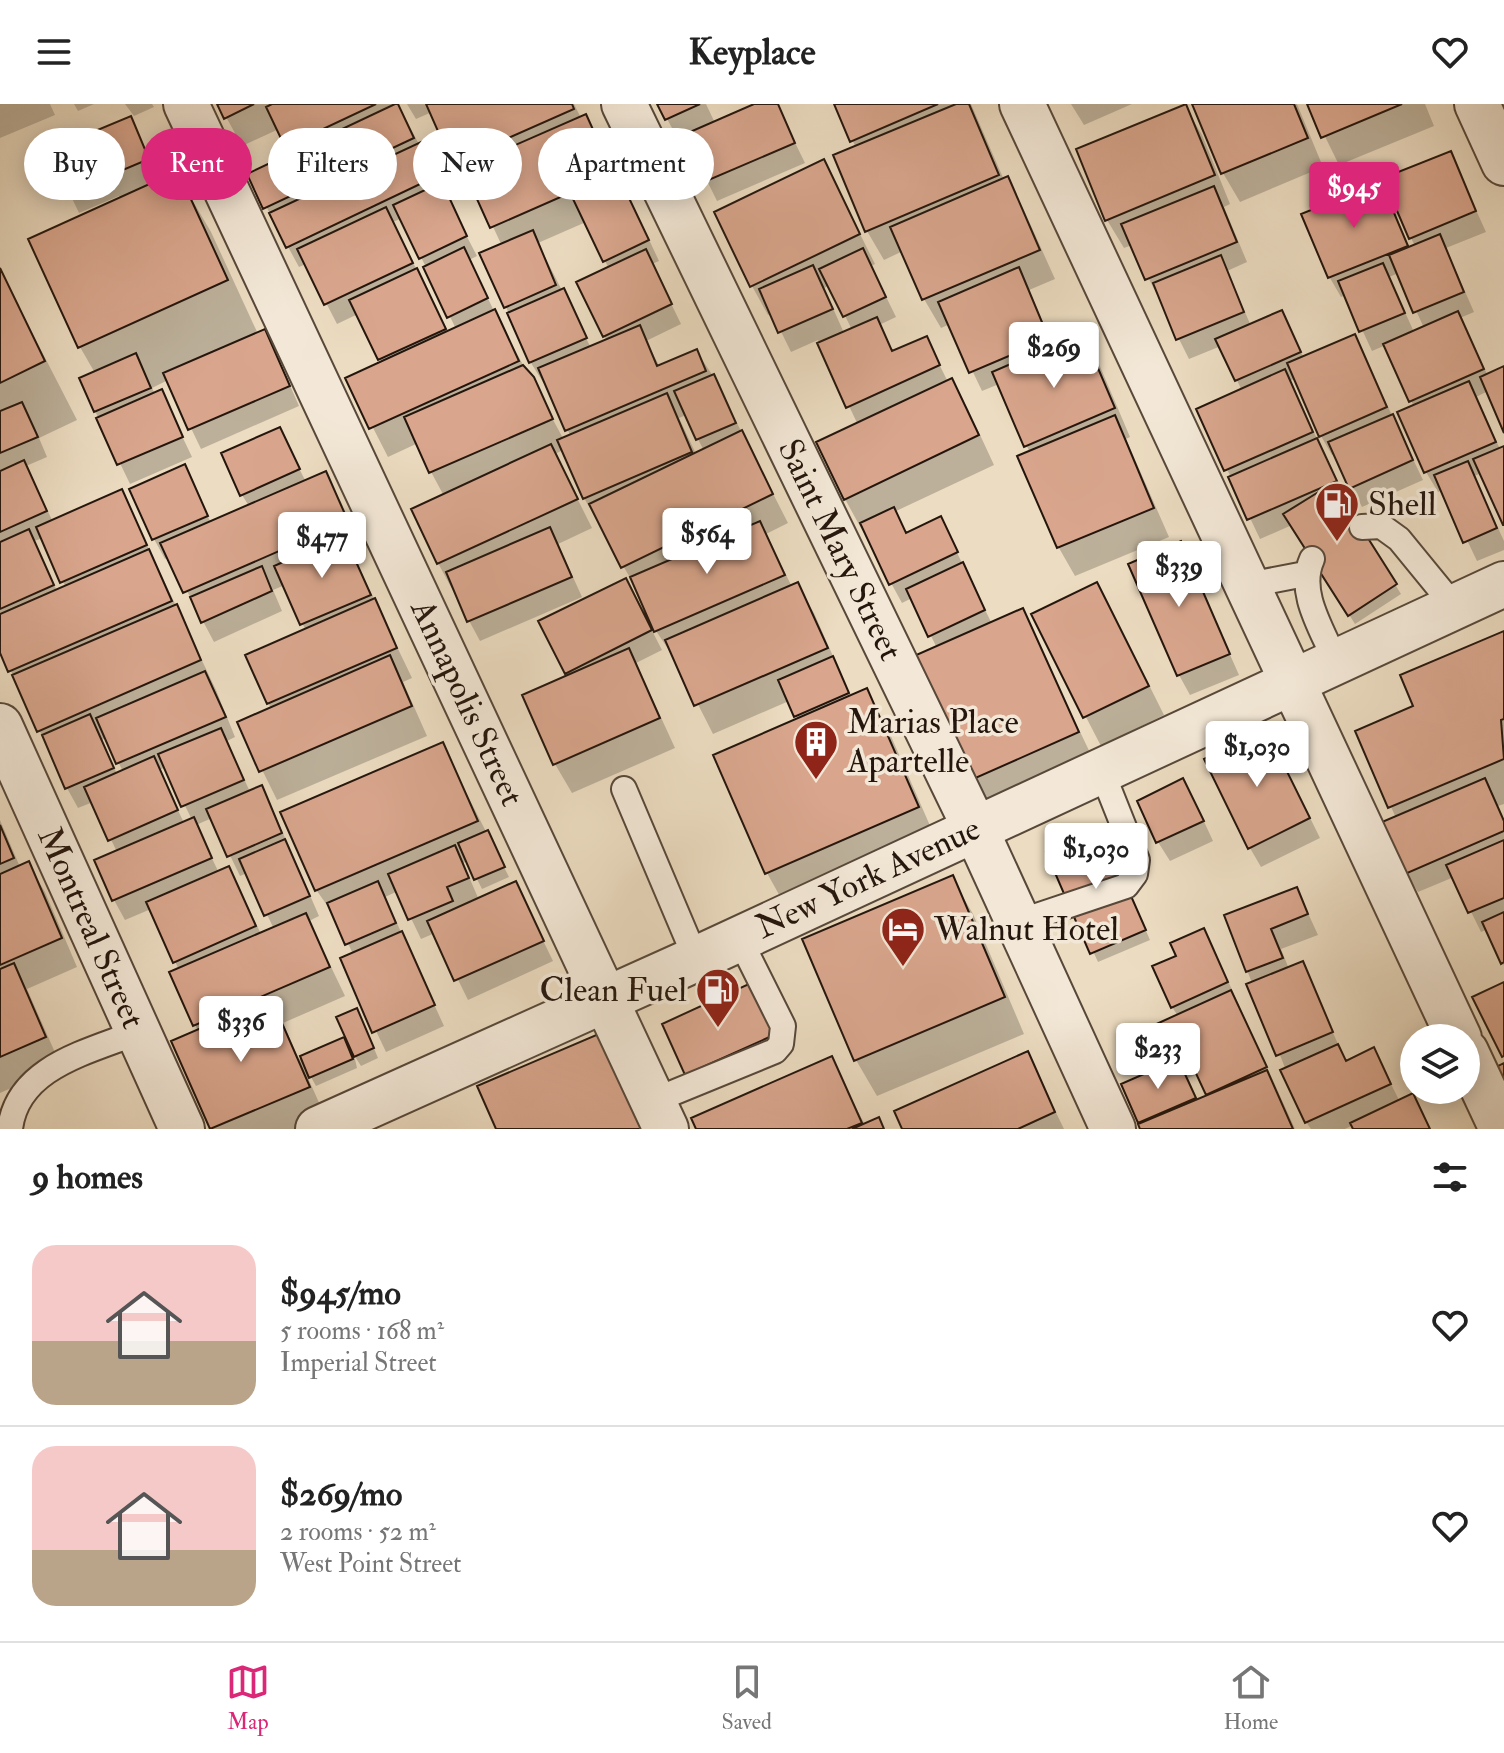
<!DOCTYPE html>
<html lang="en">
<head>
<meta charset="utf-8">
<style>
  body { margin:0; font-family:"IM FELL Double Pica",serif; background:#f2f2f2; color:#222; height:100vh; display:flex; flex-direction:column; font-size:30px; white-space:nowrap }
  * { box-sizing:border-box; margin:0 }
  p { font-size:26px; color:#767676 }
  .icon { flex:none; width:44px; height:44px; fill:none; stroke:currentColor; stroke-width:2; stroke-linecap:round; stroke-linejoin:round }
  .map { position:relative; height:1025px; overflow:hidden }
  .drawer { display:flex; flex-direction:column; background:#fff; flex:1 }
  .drawer>* { flex:none }
  .banner { position:absolute; left:24px; top:24px; width:800px; height:72px; display:flex; gap:16px }
  .tools { position:absolute; left:1400px; top:920px; display:grid; gap:16px }
  .tools a { display:grid; place-items:center; width:80px; height:80px; border-radius:50%; background:#fff; box-shadow:0 4px 20px #0003; font-size:40px }
  .price { position:absolute; translate:-50% -68px; padding:0 18px; border-radius:8px; background:#fff; color:#222; font-size:26px; line-height:52px; filter:drop-shadow(0 2px 4px #0008) }
  .price::after { content:''; position:absolute; left:50%; top:48px; width:24px; height:18px; margin-left:-12px; background:inherit; clip-path:polygon(0 0,100% 0,50% 100%) }
  .price.active { background:#db2777; color:#fff }
  ul { padding:0; list-style:none }
  li { display:flex; align-items:center; gap:24px; height:200px; padding:0 32px }
  li+li { border-top:2px solid #e0e0e0 }
  li span { display:grid; place-items:center; flex:none; width:224px; height:160px; border-radius:24px; color:#555 }
  li>.icon { margin-inline-start:auto }
  span .icon { width:96px; height:96px; fill:#fffc; stroke-width:1 }
  li b { font-size:34px }
  h2 { display:flex; justify-content:space-between; align-items:center; height:96px; padding:0 32px; font-size:34px }
  .chip { padding:0 28px; border-radius:36px; background:#fff; box-shadow:0 4px 20px #0003; font-size:28px; line-height:72px }
  .chip.active { background:#db2777; color:#fff }
  header { display:flex; justify-content:space-between; align-items:center; height:104px; padding:0 32px; background:#fff; font-size:36px; font-weight:800 }
  .menu { display:flex; justify-content:space-around; align-items:center; height:112px; border-top:2px solid #e0e0e0; background:#fff; font-size:22px; color:#767676 }
  .menu a { display:grid; justify-items:center; gap:4px }
  .menu .active { color:#db2777 }
  .map>svg:first-child { display:block }
  .shadow { fill:#0003; fill-rule:evenodd }
  .building { fill:#d9a68d; stroke:#25160d; stroke-width:2 }
  .lines { fill:none; stroke-linecap:round; stroke-linejoin:round }
  .service-casing { stroke:#57483a; stroke-width:28 }
  .minor-casing { stroke:#57483a; stroke-width:48 }
  .tertiary-casing { stroke:#57483a; stroke-width:48 }
  .service { stroke:#f3e8d7; stroke-width:24 }
  .minor { stroke:#f3e8d7; stroke-width:44 }
  .tertiary { stroke:#f3e8d7; stroke-width:44 }
  .labels { text-anchor:middle; dominant-baseline:central; stroke-width:7; stroke-linejoin:round; paint-order:stroke }
  .poi-label { font-size:34px; fill:#25160d; stroke:#f3e8d7; text-anchor:start }
  .street-label { font-size:34px; fill:#25160d; stroke:#f3e8d7 }
</style>
</head>
<body>
<header><svg class="icon" aria-label="menu" viewBox="0 0 24 24"><path d="M4 6h16M4 12h16M4 18h16"/></svg>Keyplace<svg class="icon" aria-label="heart" viewBox="0 0 24 24"><path d="M12 20l-8-8c-3-5 5-10 8-4 3-6 11-1 8 4z"/></svg></header>
<div class="map">
<svg width="1504" height="1025" viewBox="0 0 1504 1025">
  <rect width="100%" height="100%" fill="#ecdcc1"/>
  <filter id="stains"><feTurbulence type="fractalNoise" baseFrequency=".0025" numOctaves="4"/><feColorMatrix values="0 0 0 0 .2 0 0 0 0 .09 0 0 0 0 .02 0 0 0 .5 -.17"/></filter>
  <radialGradient id="worn" r=".72"><stop offset=".6" stop-color="#630" stop-opacity="0"/><stop offset="1" stop-color="#630" stop-opacity=".3"/></radialGradient>
  <path class="shadow" d="M0,0H50L55,11L0,34Z
    M74,0H94L78,7Z
    M125,0H152L154,3L134,12Z
    M219,0H398L477,152L469,156L498,215L564,336L571,333L546,277L543,278L531,259L506,203L502,142L475,84L470,86L454,58L432,8L416,15L407,0H574L581,14L585,12L630,95L659,157L652,160L681,220L646,237L660,263L697,248L713,272L788,419L766,430L792,483L797,481L814,509L851,593L866,587L887,623L938,740L787,805L767,769L798,616L789,597L713,630L675,555L656,527L640,491L584,394L563,346L555,350L592,424L558,440L582,493L480,537L438,459L444,392L416,340L388,353L348,275L382,259L358,210L337,220L306,160L299,163L249,71L292,51L279,25L242,42ZM402,114L456,225L448,229L393,118ZM586,118L609,165L604,232L607,237L591,244L538,139ZM686,311L704,347L696,350L679,314Z
    M659,0H706L715,19L759,0H776L805,59L717,97L685,32L678,35Z
    M836,0H971L1004,76L1007,75L1023,104L1055,175L1029,186L1054,244L1083,232L1099,260L1130,333L1126,335L1169,433L1075,472L1059,444L1020,353L1030,349L999,280L982,287L950,220L941,224L924,195L903,147L884,156L867,127L856,44Z
    M1071,0H1132L1084,21Z
    M1198,0H1297L1323,63L1240,98L1223,69Z
    M1309,0H1425L1434,22L1339,61Z
    M1185,2L1202,31L1230,100L1224,103L1247,158L1227,167L1251,222L1281,209L1304,254L1354,232L1423,376L1362,403L1336,350L1332,351L1321,332L1296,274L1290,277L1346,397L1343,398L1401,490L1355,520L1292,421L1260,435L1199,306L1242,287L1221,242L1189,255L1132,141L1124,144L1107,116Z
    M131,14L160,78L177,70L211,128L258,230L264,228L275,247L299,302L201,345L168,276L152,284L155,290L161,288L192,353L130,380L95,307V269L80,243L120,96L119,92L79,109L50,48Z
    M1450,49L1486,128L1446,144L1474,208L1460,214L1488,272L1504,265V324L1488,287L1476,293L1500,345L1504,344V420L1482,369L1474,372L1504,437V446L1477,457L1443,386L1438,388L1426,368L1400,309L1414,303L1386,241L1372,247L1346,191L1341,193L1330,174L1304,111L1380,80L1410,144L1415,142L1411,134ZM1399,169L1424,224L1414,228L1389,173Z
    M824,58L875,160L871,162L896,213L879,221L894,249L926,234L948,278L951,276L968,305L994,361L894,408L907,430L940,414L992,520L1022,506L1094,657L989,704L972,675L937,544L912,494L902,499L845,395L858,321L818,236L791,248L772,209L768,211L752,182ZM830,181L852,226L844,229L824,184Z
    M0,166L77,316L39,334L47,353L26,362L53,418L122,388L216,586L235,633L227,637L250,688L261,684L272,704L319,812L309,817L345,892L283,919L299,955L347,934L362,916L378,954L361,962L354,951L357,964L316,982L311,973L308,974L325,1012L296,1025H212L174,938L198,927L172,869L179,866L151,805L125,816L114,796L97,757L117,748L93,698L78,704L67,684L0,544ZM43,434L66,484L57,487L34,437ZM107,633L123,668L117,670L102,636ZM166,663L192,716L184,719L159,666ZM212,714L240,772L247,769L274,825L261,830L229,764L219,769L196,721Z
    M279,325L306,378L325,369L341,398L363,447L353,451L412,574L403,578L427,632L277,696L239,619L271,605L248,552L306,527L285,481L273,486L282,507L214,538L169,453L165,455L154,435L184,363L211,419L249,402L242,391Z
    M1181,440L1239,571L1190,591L1179,571Z
    M636,496L662,546L636,559L675,644L572,689L555,660L569,572L541,518Z
    M1113,509L1164,611L1101,642L1033,511Z
    M1504,529V700L1498,702L1504,715V862L1488,825L1481,828L1454,773L1418,788L1406,769L1396,714L1358,628L1416,603Z
    M442,641L509,773L482,785L468,757L463,759L479,796L515,779L553,857L468,896L435,829L421,835L398,787L385,793L444,922L386,948L342,855L353,850L336,814L317,787L283,709Z
    M1277,647L1320,734L1261,763L1250,744Z
    M1194,696L1213,737L1170,757L1158,738Z
    M0,716L20,763L28,760L45,788L77,863L27,885L61,962L0,989Z
    M1106,735L1150,836L1098,858L1048,749Z
    M952,774L973,810L1024,930L877,992L856,956Z
    M1297,785L1318,831L1281,845L1289,865L1302,859L1346,958L1374,946L1400,998L1423,1011L1430,1025H1355L1353,1021L1345,1025H1311L1306,1018L1226,812Z
    M1203,826L1214,846L1295,1025H1143L1123,981L1172,960L1155,923L1178,912L1172,903L1178,853ZM1198,970L1209,993L1198,997L1188,974Z
    M750,882L778,941L687,970L664,921Z
    M1027,949L1064,1025H904Z
    M831,955L865,1021L884,1025H698Z"/>
  <path class="building" d="M217,0H254L224,15Z
    M272,0H376L285,43L266,3Z
    M395,0H398L414,34L263,105L247,70Z
    M426,0H572L574,5L452,59Z
    M657,0H700L665,16Z
    M754,0H778L795,39L704,78L683,31Z
    M834,0H938L850,38Z
    M956,0H969L999,71L865,128L833,51Z
    M1186,0L1215,71L1105,117L1076,45Z
    M1192,0H1294L1308,34L1221,70Z
    M1307,0H1402L1321,34Z
    M586,10L613,70L490,124L463,64Z
    M131,12L149,55L66,90L47,47Z
    M421,38L437,72L286,144L269,109Z
    M1451,47L1476,107L1409,135L1383,74Z
    M824,55L860,130L750,183L714,108Z
    M178,67L228,176L78,244L28,135Z
    M1008,72L1040,146L922,196L890,123Z
    M619,73L649,136L603,158L573,95Z
    M442,78L467,132L419,155L393,101Z
    M1381,78L1408,142L1328,174L1301,110Z
    M1214,82L1237,138L1145,176L1121,120Z
    M386,103L413,159L324,201L297,145Z
    M533,126L556,181L504,204L479,149Z
    M1440,130L1464,188L1413,209L1389,151Z
    M464,143L488,194L447,214L423,163Z
    M863,144L886,193L843,213L819,165Z
    M646,145L672,200L603,233L576,178Z
    M1221,151L1244,208L1176,236L1153,179Z
    M1383,159L1405,209L1359,228L1338,177Z
    M813,161L833,205L778,229L759,185Z
    M1019,163L1049,235L969,269L938,198Z
    M0,164L45,257L0,279Z
    M417,164L446,225L378,256L349,196Z
    M564,184L587,234L529,259L507,209Z
    M495,205L519,257L369,325L345,274Z
    M1282,206L1301,248L1235,277L1215,235Z
    M1458,207L1484,265L1409,298L1383,240Z
    M877,213L892,247L927,232L940,261L846,304L817,239Z
    M640,221L657,262L697,245L706,267L565,327L538,264Z
    M265,225L290,282L188,326L163,269Z
    M1083,229L1115,304L1024,343L992,268Z
    M1355,230L1387,303L1319,333L1287,259Z
    M136,249L151,284L94,308L79,274Z
    M523,261L534,273L553,315L429,369L404,313Z
    M1504,262V329L1480,273Z
    M1285,265L1313,328L1224,367L1196,305Z
    M714,270L736,319L696,336L674,287Z
    M952,274L979,331L844,396L816,338Z
    M1469,277L1496,338L1424,369L1397,308Z
    M162,285L183,333L117,361L96,314Z
    M667,289L692,348L583,395L557,336Z
    M22,298L38,333L0,349V307Z
    M1393,310L1413,356L1349,385L1328,338Z
    M1115,311L1154,404L1057,444L1017,352Z
    M280,323L300,365L240,392L221,349Z
    M742,326L773,390L621,464L589,400Z
    M1317,334L1337,377L1247,416L1228,373Z
    M551,340L578,395L437,460L411,405Z
    M1504,342V421H1503L1473,355Z
    M24,356L47,407L0,428V367Z
    M1468,357L1497,424L1463,439L1434,371Z
    M185,360L208,412L152,436L129,385Z
    M326,367L348,417L183,489L160,439Z
    M1333,379L1397,480L1348,512L1283,410Z
    M122,385L147,441L60,479L36,423Z
    M894,403L906,429L941,412L958,448L889,481L860,419Z
    M760,417L785,471L654,528L630,473Z
    M550,423L572,473L467,518L446,468Z
    M29,425L54,481L0,505V438Z
    M344,431L371,491L300,521L274,462Z
    M1181,437L1230,550L1177,572L1128,460Z
    M149,445L172,497L8,568L0,549V510Z
    M963,458L985,506L928,533L906,485Z
    M262,462L272,487L201,519L190,493Z
    M626,474L652,526L565,570L538,517Z
    M798,478L828,544L694,602L665,536Z
    M1097,478L1149,582L1083,614L1031,510Z
    M375,494L397,544L267,600L245,551Z
    M177,500L201,556L37,628L12,571Z
    M1023,504L1079,628L971,676L914,552Z
    M1504,527V615L1501,616L1504,655L1388,704L1355,627L1413,602L1400,571Z
    M629,544L660,614L553,661L522,591Z
    M390,551L412,602L259,668L237,618Z
    M833,552L849,589L794,613L778,576Z
    M205,567L226,613L116,660L96,614Z
    M867,584L919,703L765,770L713,651Z
    M90,610L114,664L65,685L42,631Z
    M221,624L244,676L181,703L158,650Z
    M1266,625L1310,714L1248,745L1204,655Z
    M443,638L478,717L315,787L280,708Z
    M154,652L178,706L108,737L84,683Z
    M1183,674L1204,717L1156,739L1137,697Z
    M1485,674L1504,717V727L1405,770L1382,718Z
    M262,681L282,729L227,753L206,705Z
    M194,713L212,754L112,797L94,756Z
    M0,721L14,754L0,760Z
    M1101,724L1146,826L1090,850L1046,748Z
    M488,726L505,763L474,776L458,739Z
    M285,735L310,792L264,812L239,755Z
    M1504,736V794L1468,809L1446,761Z
    M455,741L469,774L447,783L453,797L408,816L388,770Z
    M29,757L62,834L0,861V770Z
    M229,762L256,822L173,859L146,798Z
    M953,771L1005,893L854,957L802,835Z
    M378,777L396,819L345,841L327,799Z
    M516,777L544,837L454,877L427,817Z
    M1297,783L1308,810L1271,825L1283,854L1246,868L1224,811Z
    M1504,808V858L1501,860L1482,818Z
    M306,809L330,863L193,922L169,868Z
    M1204,824L1228,878L1171,904L1152,862L1176,852L1170,839Z
    M402,827L435,901L372,929L340,854Z
    M1303,857L1333,928L1276,952L1246,880Z
    M14,859L46,933L0,953V865Z
    M1504,878V952L1502,953L1472,893Z
    M751,879L774,931L685,971L662,920Z
    M1231,886L1267,963L1206,991L1187,950L1169,958L1152,922Z
    M271,894L310,983L210,1025L171,937Z
    M357,904L374,944L354,953L336,913Z
    M601,929L643,1025H496L477,982Z
    M344,933L353,955L309,974L300,952Z
    M1338,940L1346,957L1374,943L1391,980L1305,1019L1280,966Z
    M1028,947L1055,1008L1018,1025H902L894,1007Z
    M832,952L862,1019L847,1025H696L691,1014Z
    M1178,955L1196,994L1138,1019L1121,980Z
    M1504,959V980L1496,963Z
    M1267,966L1293,1025H1140L1138,1020Z
    M1413,989L1430,1025H1353L1350,1019Z
    M879,1013L884,1025H852Z"/>
  <g class="lines">
    <g class="service-casing">
      <path id="service" d="M1362,423L1381,422L1399,435L1453,501
        M1312,455C1297,488 1322,525 1335,556
        M1248,481L1305,470
        M624,685L696,855
        M1019,818L1126,782L1135,770L1137,756L1102,668
        M653,997L775,947L781,940L783,922L739,834
        M10,1025C17,963 88,948 138,928"/>
    </g>
    <g class="minor-casing">
      <path id="minor" d="M186,0L666,1025
        M624,0L975,724L1113,1025
        M1022,0L1459,934
        M1477,0L1504,59
        M0,622L182,1025
        M1466,948L1502,1025"/>
    </g>
    <g class="tertiary-casing">
      <path id="tertiary" d="M318,1025L696,855L1504,480"/>
    </g>
    <use href="#service" class="service"/>
    <use href="#minor" class="minor"/>
    <use href="#tertiary" class="tertiary"/>
  </g>
  <defs>
    <g id="fuel-pin" transform="scale(2.3)"><path d="M0 17L-7.5 6A9.5 9.5 0 1 1 7.5 6Z" fill="#8f2418" stroke="#f3e8d7"/><path d="M-5.5-6h7V0h2V4h1.3V-2.5L3-4.5l.8-.8L6-3V5H2.5V1h-1V6h-7ZM-4.2-4.7v3.2H.2V-4.7Z" fill="#fff"/></g>
    <g id="building-pin" transform="scale(2.3)"><path d="M0 17L-7.5 6A9.5 9.5 0 1 1 7.5 6Z" fill="#8f2418" stroke="#f3e8d7"/><path d="M-4-6H4V6H1V3H-1V6H-4ZM-2.5-4.3h1.7v1.8h-1.7ZM.8-4.3h1.7v1.8H.8ZM-2.5-1h1.7V.8h-1.7ZM.8-1h1.7V.8H.8Z" fill="#fff"/></g>
    <g id="hotel-pin" transform="scale(2.3)"><path d="M0 17L-7.5 6A9.5 9.5 0 1 1 7.5 6Z" fill="#8f2418" stroke="#f3e8d7"/><path d="M-6-4.5h1.5V1H6V5H4.5V3h-9V5H-6ZM-4 0a1.8 1.8 0 1 1 3.6 0ZM.5 0V-2.5h3Q6-2.5 6 0Z" fill="#fff"/></g>
  </defs>
  <g fill-rule="evenodd">
    <use href="#fuel-pin" x="1337" y="400"/>
    <use href="#building-pin" x="816" y="638"/>
    <use href="#hotel-pin" x="903" y="825"/>
    <use href="#fuel-pin" x="718" y="886"/>
  </g>
  <g class="labels">
    <g class="poi-label">
      <text x="1368" y="400">Shell</text>
      <text x="847" y="618">Marias Place<tspan x="847" dy="39">Apartelle</tspan></text>
      <text x="934" y="825">Walnut Hotel</text>
      <text x="687" y="886" text-anchor="end">Clean Fuel</text>
    </g>
    <g class="street-label">
      <text transform="translate(840 446) rotate(64)">Saint Mary Street</text>
      <text transform="translate(467 599) rotate(65)">Annapolis Street</text>
      <text transform="translate(868 774) rotate(-25)">New York Avenue</text>
      <text transform="translate(91 824) rotate(66)">Montreal Street</text>
    </g>
  </g>
  <rect width="100%" height="100%" filter="url(#stains)"/>
  <rect width="100%" height="100%" fill="url(#worn)"/>
</svg>
<div class="tools">
<a><svg class="icon" aria-label="layers" viewBox="0 0 24 24"><path d="M12 4l9 5-9 5-9-5zM3 14l9 5 9-5"/></svg></a>
</div>
<b class="price active" style="left:1354px;top:126px">$945</b>
<b class="price" style="left:1054px;top:286px">$269</b>
<b class="price" style="left:707px;top:472px">$564</b>
<b class="price" style="left:322px;top:476px">$477</b>
<b class="price" style="left:1179px;top:505px">$339</b>
<b class="price" style="left:1257px;top:685px">$1,030</b>
<b class="price" style="left:1096px;top:787px">$1,030</b>
<b class="price" style="left:241px;top:960px">$336</b>
<b class="price" style="left:1158px;top:987px">$233</b>
<div class="banner">
<a class="chip">Buy</a>
<a class="chip active">Rent</a>
<a class="chip">Filters</a>
<a class="chip">New</a>
<a class="chip">Apartment</a>
</div>
</div>
<section class="drawer">
<h2>9 homes<svg class="icon" aria-label="filters" viewBox="0 0 24 24"><path d="M4 7h16M4 17h16"/><circle cx="9" cy="7" r="2"/><circle cx="15" cy="17" r="2"/></svg></h2>
<ul>
<li><span style="background:linear-gradient(#f6c9c9 60%,#b9a48a 0)"><svg class="icon" aria-label="home" viewBox="0 0 24 24"><path d="M3 11l9-7 9 7M6 9v11h12V9"/></svg></span><div><b>$945/mo</b><p>5 rooms · 168 m²</p><p>Imperial Street</p></div><svg class="icon" aria-label="heart" viewBox="0 0 24 24"><path d="M12 20l-8-8c-3-5 5-10 8-4 3-6 11-1 8 4z"/></svg></li>
<li><span style="background:linear-gradient(#f6c9c9 65%,#b9a48a 0)"><svg class="icon" aria-label="home" viewBox="0 0 24 24"><path d="M3 11l9-7 9 7M6 9v11h12V9"/></svg></span><div><b>$269/mo</b><p>2 rooms · 52 m²</p><p>West Point Street</p></div><svg class="icon" aria-label="heart" viewBox="0 0 24 24"><path d="M12 20l-8-8c-3-5 5-10 8-4 3-6 11-1 8 4z"/></svg></li>
</ul>
</section>
<nav class="menu">
<a class="active"><svg class="icon" aria-label="map" viewBox="0 0 24 24"><path d="M3 6l6-2 6 2 6-2v14l-6 2-6-2-6 2zM9 4v14M15 6v14"/></svg>Map</a>
<a><svg class="icon" aria-label="saved" viewBox="0 0 24 24"><path d="M7 4h10v16l-5-4-5 4z"/></svg>Saved</a>
<a><svg class="icon" aria-label="home" viewBox="0 0 24 24"><path d="M3 11l9-7 9 7M6 9v11h12V9"/></svg>Home</a>
</nav>
</body>
</html>
